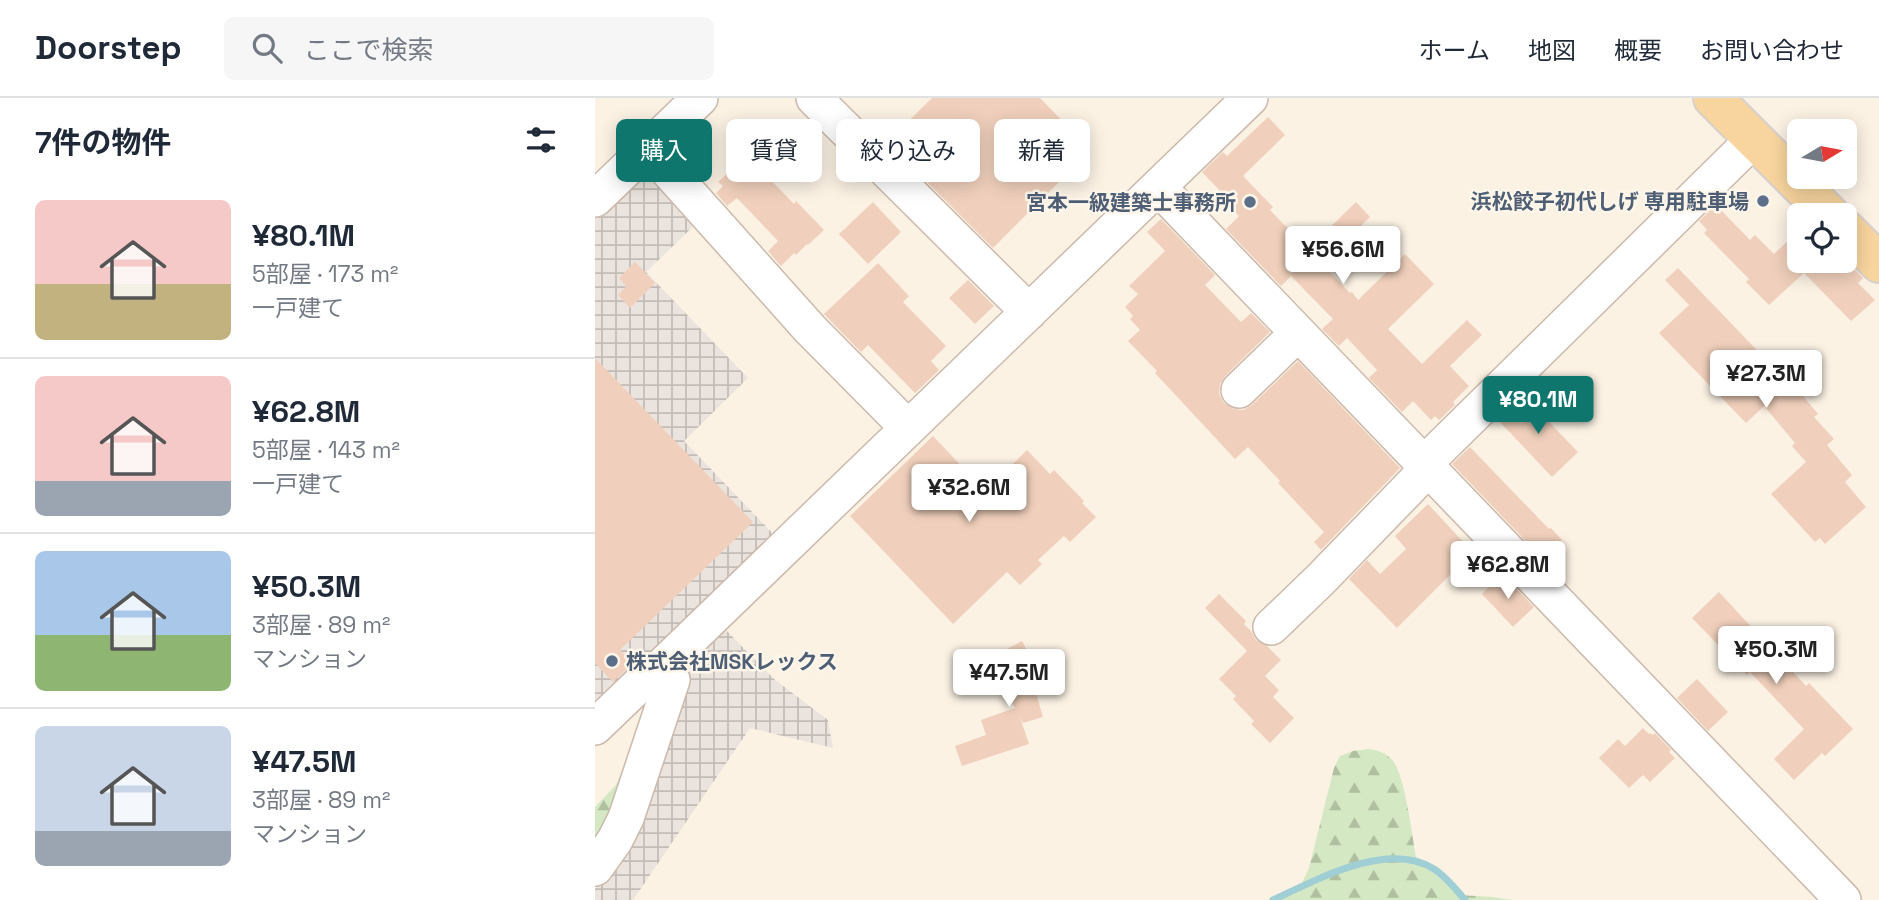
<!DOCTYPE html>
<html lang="ja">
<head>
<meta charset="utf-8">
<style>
  body { margin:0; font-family:"Space Grotesk","Noto Sans JP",sans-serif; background:#f6f6f7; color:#1f2937; height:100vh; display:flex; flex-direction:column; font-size:26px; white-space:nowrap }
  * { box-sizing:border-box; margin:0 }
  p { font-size:23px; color:#747a83 }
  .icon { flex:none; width:38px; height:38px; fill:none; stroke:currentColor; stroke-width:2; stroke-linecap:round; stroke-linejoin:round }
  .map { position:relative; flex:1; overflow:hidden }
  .drawer { display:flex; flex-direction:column; background:#fff; width:595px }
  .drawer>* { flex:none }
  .guide { position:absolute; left:21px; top:21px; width:665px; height:63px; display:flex; gap:14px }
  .needle { width:46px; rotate:80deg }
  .controls { position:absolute; left:1192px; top:21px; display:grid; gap:14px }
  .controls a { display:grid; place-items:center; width:70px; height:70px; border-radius:10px; background:#fff; box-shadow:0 4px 18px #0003; font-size:35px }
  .price { position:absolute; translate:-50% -60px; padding:0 16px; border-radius:7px; background:#fff; color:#222; font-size:23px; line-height:46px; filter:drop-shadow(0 2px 4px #0008) }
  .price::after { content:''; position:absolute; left:50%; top:42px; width:21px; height:16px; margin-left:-10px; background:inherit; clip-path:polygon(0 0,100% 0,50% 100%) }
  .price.active { background:#0f766e; color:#fff }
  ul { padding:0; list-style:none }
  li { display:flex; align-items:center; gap:21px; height:175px; padding:0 35px }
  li+li { border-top:2px solid #e0e1e3 }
  li span { display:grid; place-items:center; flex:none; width:196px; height:140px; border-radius:10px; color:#555 }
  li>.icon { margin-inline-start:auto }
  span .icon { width:84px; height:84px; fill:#fffc; stroke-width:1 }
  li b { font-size:30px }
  h2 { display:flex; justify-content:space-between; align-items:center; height:84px; padding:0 35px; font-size:30px }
  .pill { padding:0 24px; border-radius:10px; background:#fff; box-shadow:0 4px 18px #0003; font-size:24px; line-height:63px }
  .pill.active { background:#0f766e; color:#fff }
  header { display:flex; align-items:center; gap:42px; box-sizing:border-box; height:98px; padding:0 35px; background:#fff; border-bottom:2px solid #e0e1e3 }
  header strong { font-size:33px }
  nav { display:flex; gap:38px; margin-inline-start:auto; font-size:24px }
  .search { width:490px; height:63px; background:#f6f6f7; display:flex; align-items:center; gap:18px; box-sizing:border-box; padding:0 24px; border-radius:10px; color:#747a83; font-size:26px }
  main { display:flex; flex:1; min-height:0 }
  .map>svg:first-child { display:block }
  .industrial { fill:url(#industrial-grid) }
  .forest { fill:url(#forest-firs) }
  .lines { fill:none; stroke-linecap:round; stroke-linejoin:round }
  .stream { stroke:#a0ced5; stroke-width:7 }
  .building { fill:#f0d0bc }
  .minor-casing { stroke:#ccb9ab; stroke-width:38 }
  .major-casing { stroke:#d8d0cc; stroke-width:42 }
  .minor { stroke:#fff; stroke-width:35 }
  .major { stroke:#f8d59e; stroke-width:38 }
  .service-dot { fill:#5c6f8a; stroke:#fef6ea; stroke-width:2.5 }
  .labels { text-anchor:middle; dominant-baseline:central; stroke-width:5; stroke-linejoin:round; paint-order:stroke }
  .service-label { font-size:21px; font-weight:bold; fill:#4e5e75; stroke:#fef6ea; text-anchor:end }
</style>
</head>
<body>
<header>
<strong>Doorstep</strong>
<div class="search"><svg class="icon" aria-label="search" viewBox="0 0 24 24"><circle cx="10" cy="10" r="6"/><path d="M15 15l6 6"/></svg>ここで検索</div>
<nav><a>ホーム</a><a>地図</a><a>概要</a><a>お問い合わせ</a></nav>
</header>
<main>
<section class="drawer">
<h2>7件の物件<svg class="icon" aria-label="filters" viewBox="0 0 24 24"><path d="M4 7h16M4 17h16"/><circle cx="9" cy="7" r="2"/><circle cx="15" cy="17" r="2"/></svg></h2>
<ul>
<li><span style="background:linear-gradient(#f6c9c9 60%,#c2b280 0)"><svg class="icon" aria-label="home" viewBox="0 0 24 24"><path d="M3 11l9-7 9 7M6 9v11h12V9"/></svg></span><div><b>¥80.1M</b><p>5部屋 · 173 m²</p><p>一戸建て</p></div></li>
<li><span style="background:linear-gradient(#f6c9c9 75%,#9aa5b1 0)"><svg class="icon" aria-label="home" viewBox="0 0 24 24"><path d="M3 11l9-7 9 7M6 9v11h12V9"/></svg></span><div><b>¥62.8M</b><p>5部屋 · 143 m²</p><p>一戸建て</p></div></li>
<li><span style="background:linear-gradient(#a9c7e8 60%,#8fb573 0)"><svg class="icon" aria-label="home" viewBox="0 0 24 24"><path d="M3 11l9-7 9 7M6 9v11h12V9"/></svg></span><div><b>¥50.3M</b><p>3部屋 · 89 m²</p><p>マンション</p></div></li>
<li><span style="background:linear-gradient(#c9d6e8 75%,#9aa5b1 0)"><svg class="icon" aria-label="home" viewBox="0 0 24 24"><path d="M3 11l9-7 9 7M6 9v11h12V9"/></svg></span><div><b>¥47.5M</b><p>3部屋 · 89 m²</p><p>マンション</p></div></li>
</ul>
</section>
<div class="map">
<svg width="1284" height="802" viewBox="0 0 1284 802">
  <defs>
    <pattern id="industrial-grid" width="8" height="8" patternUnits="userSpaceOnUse" patternTransform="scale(1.75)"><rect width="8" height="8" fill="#ebe4de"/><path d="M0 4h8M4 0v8" fill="none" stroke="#c3bcb6"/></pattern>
    <pattern id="forest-firs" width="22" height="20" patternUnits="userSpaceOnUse" patternTransform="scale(1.75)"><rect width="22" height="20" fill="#d3e8c3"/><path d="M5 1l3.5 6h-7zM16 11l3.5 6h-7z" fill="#b0bfa0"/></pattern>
  </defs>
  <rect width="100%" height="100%" fill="#fbf2e4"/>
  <path class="industrial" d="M49,66L107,120L51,174L153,280L89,343L183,441L0,612V113Z
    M125,526L179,581L233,622L238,650L155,630L38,802H0V791L27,759L93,565Z"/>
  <path class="forest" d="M54,599L0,757V709L21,687L27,674L51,602Z
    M774,651C784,652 791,655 798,663C810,678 817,737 821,759L825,767L836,773L864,797L898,799L918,802H686L705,789L714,770L739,670L745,658L758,653Z"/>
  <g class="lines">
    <path class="stream" d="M678,802C721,782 793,742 839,771C851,779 861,791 870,802"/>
  </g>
  <path class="building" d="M337,0H445L496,52L398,150L292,44Z
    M673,19L690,37L648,78L678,109L675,112L713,151L761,104L775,119L727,166L755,195L757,194L763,202L810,156L839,186L793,231L827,266L872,222L887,237L855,268L874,288L858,304L860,307L844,322L840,318L836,322L818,303L807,314L774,280L782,272L752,240L744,248L727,231L738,221L696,178L686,188L631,131L644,118L629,102L631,99L607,74L628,54L632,58Z
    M152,57L199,106L201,103L229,132L213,147L212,146L201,157L199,155L186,168L173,153L183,143L142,100L132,108L121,95L128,88L123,84Z
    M278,104L306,134L273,166L244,136Z
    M1121,107L1155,142L1160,137L1179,156L1204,132V163H1251L1268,180L1263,185L1280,202L1256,223L1209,175L1174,207L1151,184L1154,181L1109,135L1112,132L1104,123Z
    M566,121L620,177L610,187L646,224L656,215L675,234L630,278L625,286L624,296L629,305L639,311L648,312L657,307L703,263L805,370L726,452L719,444L729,434L683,385L685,383L653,349L640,361L560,275L562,273L533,243L545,232L535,221L538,218L530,209L543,196L534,188L570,153L552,134Z
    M40,164L60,185L35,210L23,197L31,188L24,180Z
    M283,165L314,198L308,204L351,248L336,263L344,272L320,295L273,247L266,254L229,216Z
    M1083,170L1182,273L1185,270L1223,316L1219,319L1239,341L1232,347L1257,377L1250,384L1271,409L1230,446L1225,440L1220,444L1176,396L1211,364L1197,348L1200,345L1169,308L1151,325L1064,235L1094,207L1070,182Z
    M373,182L399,208L380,226L354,200Z
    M0,260L158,424L25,552L38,565L18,584L0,565Z
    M928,297L983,354L957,379L903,322Z
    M338,338L390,393L432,352L455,376L459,372L489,403L487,405L501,419L475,444L469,438L443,462L447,466L425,487L412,474L358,526L255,418Z
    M875,349L954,431L956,430L967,442L948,461L857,366Z
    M833,406L871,447L868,450L875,457L802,530L754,481L772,462L785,476L811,451L800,438Z
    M907,476L939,509L918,529L887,496Z
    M1124,494L1211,588L1214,585L1258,631L1230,658L1227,655L1199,682L1179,661L1209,631L1155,574L1152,577L1097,520Z
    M624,496L651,523L649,526L656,533L661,542L672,548L686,562L670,578L684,592L678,599L699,620L675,645L656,626L659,623L638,601L641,598L624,581L652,553L610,510Z
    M427,543L451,590L441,595L448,619L428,625L425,619L434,646L367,668L360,648L391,637L386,622L420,610L406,585L412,582L399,558Z
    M1102,581L1133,614L1113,633L1082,600Z
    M1048,630L1054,636L1055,635L1058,637L1060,635L1076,652L1074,654L1080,660L1055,684L1048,677L1034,690L1004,660L1023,641L1030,648Z"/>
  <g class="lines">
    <g class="minor-casing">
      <path id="minor" d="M219,0L434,214
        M53,50L215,231L313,330
        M563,89L1248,802
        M0,101L105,0
        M644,292L703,235
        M676,529L725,482L821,383L841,354L1159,41
        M0,629L51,580L65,570L655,0
        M0,770L20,742L31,720L77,582L65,570"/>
    </g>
    <g class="major-casing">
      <path id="major" d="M1118,0L1235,117
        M1250,131L1284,165"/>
    </g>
    <use href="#minor" class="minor"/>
    <use href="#major" class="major"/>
  </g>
  <g class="service-dot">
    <circle cx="1168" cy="103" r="7"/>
    <circle cx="655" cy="104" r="7"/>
    <circle cx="17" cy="563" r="7"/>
  </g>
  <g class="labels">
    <g class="service-label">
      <text x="1154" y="103">浜松餃子初代しげ 専用駐車場</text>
      <text x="641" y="104">宮本一級建築士事務所</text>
      <text x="31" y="563" text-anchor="start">株式会社MSKレックス</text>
    </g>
  </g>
</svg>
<div class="controls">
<a><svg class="needle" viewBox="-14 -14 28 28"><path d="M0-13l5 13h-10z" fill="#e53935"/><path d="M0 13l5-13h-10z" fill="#747a83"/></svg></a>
<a><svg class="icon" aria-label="locate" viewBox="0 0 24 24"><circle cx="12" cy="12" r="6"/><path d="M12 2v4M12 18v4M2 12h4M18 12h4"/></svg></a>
</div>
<b class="price" style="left:748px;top:188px">¥56.6M</b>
<b class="price" style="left:1171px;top:312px">¥27.3M</b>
<b class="price active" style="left:943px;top:338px">¥80.1M</b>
<b class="price" style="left:374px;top:426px">¥32.6M</b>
<b class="price" style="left:913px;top:503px">¥62.8M</b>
<b class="price" style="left:1181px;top:588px">¥50.3M</b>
<b class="price" style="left:414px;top:611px">¥47.5M</b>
<div class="guide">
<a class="pill active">購入</a>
<a class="pill">賃貸</a>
<a class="pill">絞り込み</a>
<a class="pill">新着</a>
</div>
</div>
</main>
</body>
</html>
